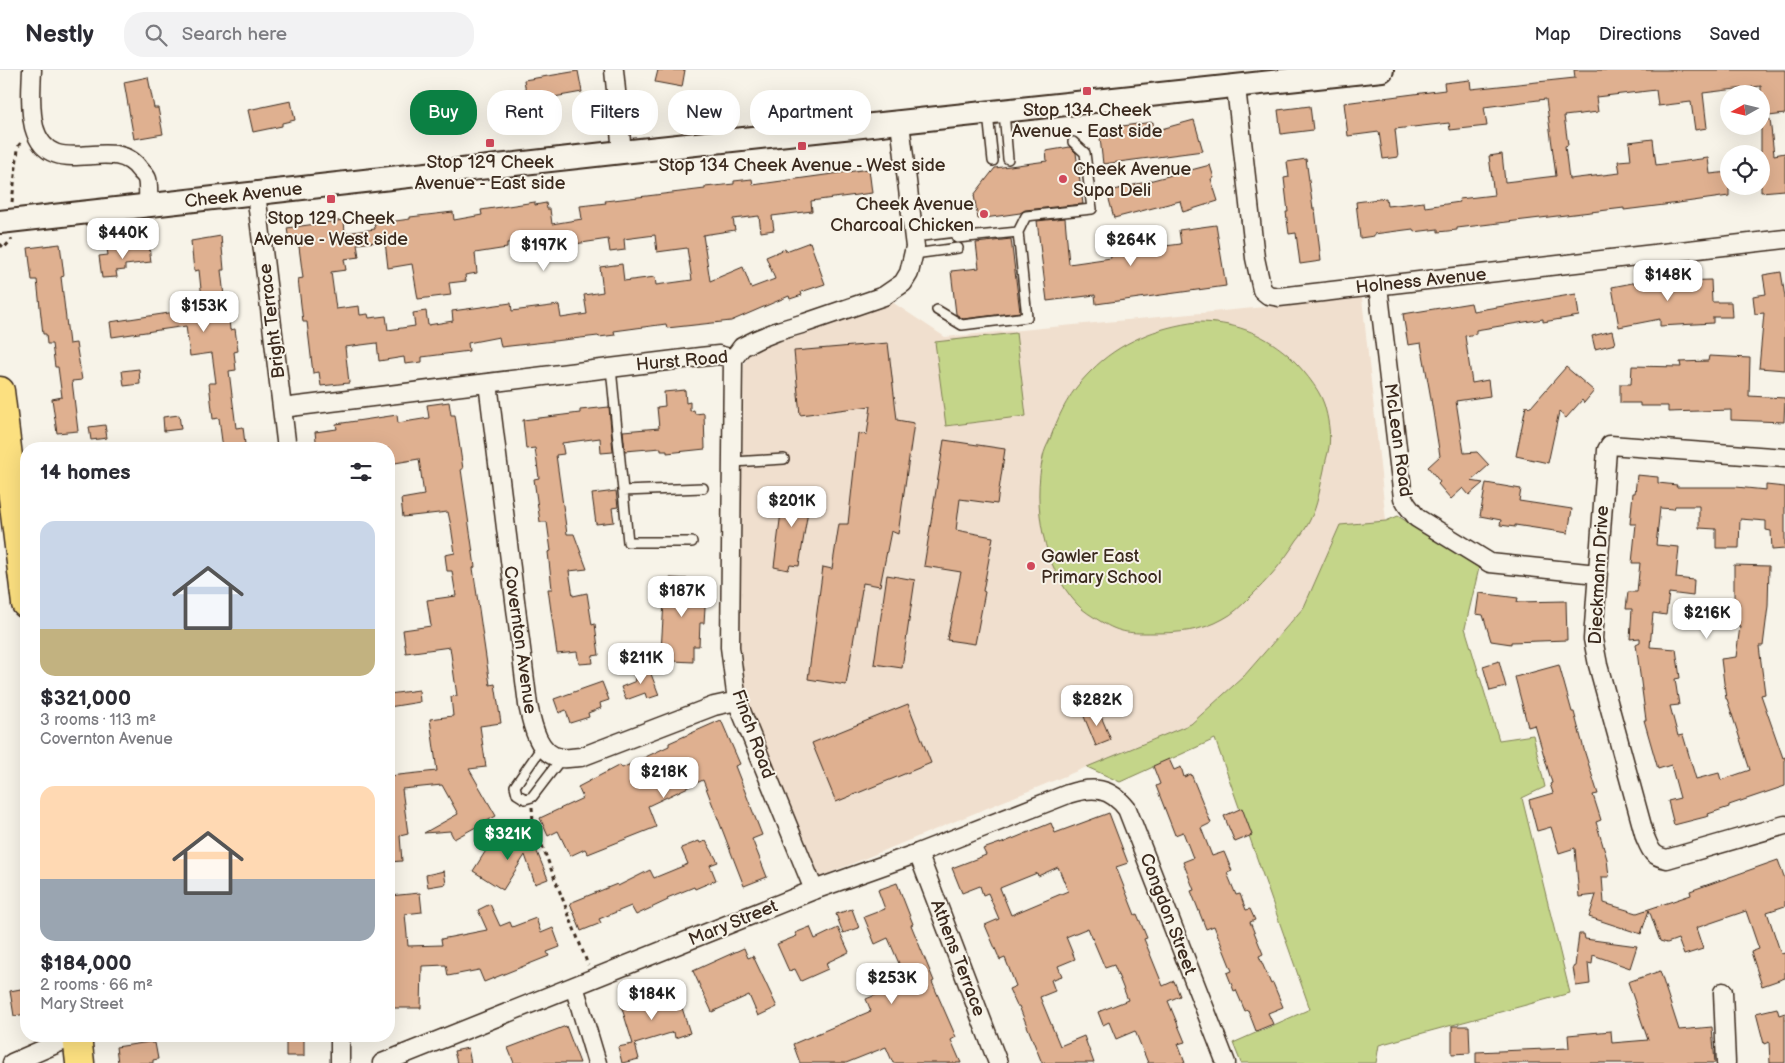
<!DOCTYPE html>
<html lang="en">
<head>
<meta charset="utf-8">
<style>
  body { margin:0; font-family:"Balsamiq Sans",sans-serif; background:#f2f2f3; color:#2b2b33; height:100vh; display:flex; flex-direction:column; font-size:19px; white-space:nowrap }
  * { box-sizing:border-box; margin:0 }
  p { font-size:16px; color:#7c7c81 }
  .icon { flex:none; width:28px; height:28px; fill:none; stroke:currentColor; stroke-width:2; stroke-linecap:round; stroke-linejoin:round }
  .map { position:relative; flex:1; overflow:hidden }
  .panel { position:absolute; left:20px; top:372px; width:375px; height:600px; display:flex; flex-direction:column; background:#fff; border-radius:20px; box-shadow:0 5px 20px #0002 }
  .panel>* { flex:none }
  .banner { position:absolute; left:410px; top:20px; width:475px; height:45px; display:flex; gap:10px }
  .needle { width:32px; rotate:262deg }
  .controls { position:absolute; left:1720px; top:15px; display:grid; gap:10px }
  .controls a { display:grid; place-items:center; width:50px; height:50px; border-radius:50%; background:#fff; box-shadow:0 5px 20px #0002; font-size:25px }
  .price { position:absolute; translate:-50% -42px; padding:0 11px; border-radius:10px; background:#fff; color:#222; font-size:16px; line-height:32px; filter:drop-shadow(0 1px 2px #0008) }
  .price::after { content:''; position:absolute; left:50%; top:30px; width:15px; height:11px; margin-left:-8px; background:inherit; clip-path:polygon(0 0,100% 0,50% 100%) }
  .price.active { background:#0b8043; color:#fff }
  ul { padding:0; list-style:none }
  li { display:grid; align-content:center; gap:10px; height:265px; padding:0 20px }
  li span { display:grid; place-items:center; height:155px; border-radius:15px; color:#555 }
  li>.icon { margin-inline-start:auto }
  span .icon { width:90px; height:90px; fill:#fffc; stroke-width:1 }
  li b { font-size:21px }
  h2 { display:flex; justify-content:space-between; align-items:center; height:60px; padding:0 20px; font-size:21px }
  .tag { padding:0 18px; border-radius:20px; background:#fff; box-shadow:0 5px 20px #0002; font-size:18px; line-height:45px }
  .tag.active { background:#0b8043; color:#fff }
  header { display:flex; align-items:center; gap:30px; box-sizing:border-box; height:70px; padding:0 25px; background:#fff; border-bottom:1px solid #e1e1e2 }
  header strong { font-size:24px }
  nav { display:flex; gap:28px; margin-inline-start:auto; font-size:18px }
  .search { width:350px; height:45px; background:#f2f2f3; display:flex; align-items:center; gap:12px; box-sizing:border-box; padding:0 18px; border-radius:20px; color:#7c7c81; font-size:19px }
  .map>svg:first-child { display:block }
  .built { fill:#f0dfce }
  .grass { fill:#c4d589; stroke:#808054 }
  .building { fill:#dfb090; stroke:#3b2a1e; fill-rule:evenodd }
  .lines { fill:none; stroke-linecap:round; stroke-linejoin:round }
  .service-casing { stroke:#3b2a1e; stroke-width:12 }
  .minor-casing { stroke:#3b2a1e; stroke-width:21 }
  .tertiary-casing { stroke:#3b2a1e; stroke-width:26 }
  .primary-casing { stroke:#3b2a1e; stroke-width:31 }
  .path { stroke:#3b2a1e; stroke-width:3; stroke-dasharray:4 4; stroke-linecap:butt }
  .service { stroke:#f7f3e8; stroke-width:9 }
  .minor { stroke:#f7f3e8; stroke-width:18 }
  .tertiary { stroke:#f7f3e8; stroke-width:22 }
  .primary { stroke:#fce080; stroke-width:28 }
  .poi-dot { fill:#d1495b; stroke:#f7f3e8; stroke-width:2 }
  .labels { text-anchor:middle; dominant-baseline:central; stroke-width:4; stroke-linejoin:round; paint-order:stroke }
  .poi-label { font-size:18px; fill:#3b2a1e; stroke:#f7f3e8 }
  .street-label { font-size:18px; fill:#3b2a1e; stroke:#f7f3e8 }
</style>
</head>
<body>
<header>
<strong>Nestly</strong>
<div class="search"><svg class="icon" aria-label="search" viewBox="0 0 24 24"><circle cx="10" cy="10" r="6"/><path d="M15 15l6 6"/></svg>Search here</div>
<nav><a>Map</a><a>Directions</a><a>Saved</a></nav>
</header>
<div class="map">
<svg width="1785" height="993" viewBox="0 0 1785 993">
  <rect width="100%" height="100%" fill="#f7f3e8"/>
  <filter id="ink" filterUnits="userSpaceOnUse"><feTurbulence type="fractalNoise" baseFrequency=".02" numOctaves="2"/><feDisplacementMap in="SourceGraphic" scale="10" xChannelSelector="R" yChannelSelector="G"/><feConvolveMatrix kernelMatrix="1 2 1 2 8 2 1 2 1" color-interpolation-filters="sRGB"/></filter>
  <g filter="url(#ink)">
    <path class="built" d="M1362,228L1386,451L1340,456L1304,537L1244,606L1191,654L820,807L746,631L739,589L744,294L751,281L892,232L945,267Z"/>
    <path class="grass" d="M1197,252C1233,252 1261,262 1288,285C1300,296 1319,318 1324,334C1328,347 1331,364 1329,377C1328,384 1325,392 1324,400C1320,417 1318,435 1310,450C1307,457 1302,464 1297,470C1283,492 1268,510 1249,528C1241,536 1233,544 1223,549C1202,561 1178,563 1154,563C1131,563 1121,564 1100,551C1092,546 1083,541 1077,534C1043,497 1032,435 1043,387C1044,381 1047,375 1050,369C1061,340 1069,323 1091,301C1119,272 1158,257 1197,252Z
      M1016,263L1026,346L946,356L935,272Z
      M1398,446L1479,498L1465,558L1499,670L1533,665L1545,717L1522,728L1570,923L1379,975L1376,993H1241L1233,973L1310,939L1215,669L1120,712L1087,697L1191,654L1244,606L1304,537L1340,455L1386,451Z"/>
    <path class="building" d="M658,0H685L682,17L655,12Z
      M1574,0H1785V44L1761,47V16L1703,23L1707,58L1695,60L1691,32L1658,36L1656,20L1596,27L1598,42L1564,46L1568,75L1565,76L1569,109L1620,103L1618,91L1631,90L1629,72L1653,69L1656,95L1708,88L1710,104L1729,102V126L1664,135L1624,140V138L1457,158V160L1438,162V159L1414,162L1413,159L1374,164V166L1360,168L1356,132L1386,128L1387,136L1424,132L1425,137L1460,132L1459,129L1494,125L1489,86L1502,84L1505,112L1556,106L1546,29L1484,37L1487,56L1450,60L1449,53L1395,59L1398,87L1383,89L1379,62L1348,66L1344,33L1445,20L1444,13L1470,10L1471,19L1575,8Z
      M578,1L582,22L554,27L555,36L529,40L524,10Z
      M148,7L154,38H158L163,64L134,69L124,12Z
      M291,31L295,50L282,53V56L253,62L248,40Z
      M1310,36L1313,60L1281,64L1278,40Z
      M1761,49H1770L1774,85L1785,83V120L1761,122Z
      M1194,50L1203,81L1103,94L1099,59L1153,52L1154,61Z
      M1070,77L1076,83L1083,134L1025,140L1020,143L978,149L974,125L995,98L1047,91L1046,81Z
      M1306,89L1313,139H1315L1321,191L1300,194L1296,163L1289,164L1286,142H1288L1284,108L1289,107L1287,92Z
      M1210,95L1214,108L1211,109L1218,131L1183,142L1180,131L1114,148L1107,122Z
      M869,99L872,123L811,131L812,141L772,146L774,160L761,162L759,146L733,149L735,160L703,165L710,211L743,197L751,218L775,209L766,187L785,179L786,181L810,172L825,214L801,222L802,225L790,229L789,226L731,251L667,258L666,254L614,261L615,265L599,267L598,266L501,277L499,267L468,273L469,281L422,287V292L405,294L404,287L379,291L377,273L345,277L349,313L321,316L319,302L313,303L307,252H303L298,209L303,208L298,169L289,171L287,158L344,150L345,163L375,159L374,154L410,149V147L453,142L454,150L482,145L481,140L535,132V135L546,133L547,139H550L552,154L582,149L580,136L606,133L605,131L705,119V117L734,114V111L752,109L753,115ZM655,165L657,182L687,178L692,210L656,215L655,207L624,211L622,194L600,197L603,222L584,225L587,244L561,248L559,235L512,241L511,233L452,241L453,251L428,255L426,241L413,243L415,256L388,260L386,246L369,248L368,244L360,245L359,236L336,239L331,202L346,200L344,189L359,187L357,174L385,171L388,198L412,194L418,229L451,225L449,213L466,211L465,205L477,203L475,183L507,178V173L534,170L535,180L608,169L610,182L625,180L624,169Z
      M1065,148L1069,194L1111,188L1110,183L1181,174L1179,160L1216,155L1226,216L1096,234L1095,225L1047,231L1037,151Z
      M221,166L224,200H221L224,226H227L230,260L235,259L238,281L234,282L236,300L229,301L236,358L243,357L245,374L240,375V379H223L219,348L213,349L209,313H216L212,283L190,286L186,256L112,267L110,252L182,241L181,231L202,229L199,200L194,201L191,171Z
      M1011,169L1020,242L963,249L956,244L951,201L979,198L976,173Z
      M60,174L64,206L61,207L69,274L76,273L82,310L72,311L78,361L57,363L52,329L62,327L58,297H55L52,274H47L46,264H43L37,210H32L28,178Z
      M149,176L151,192L125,195V200L116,201L117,207L102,208L99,186L108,185L107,179Z
      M1781,202L1785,227V300L1759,298L1764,243L1755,244L1753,226L1766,224L1763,205Z
      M1674,203V211L1711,210L1712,232H1731L1732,247H1713V253L1660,256V249L1619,257L1612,217L1658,208V204Z
      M1576,224L1579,246L1543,252V249L1476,260V264L1465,266L1472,313L1488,310L1490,326L1456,331L1464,383L1477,382L1489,395L1471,411L1483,413L1469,425L1463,418L1451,429L1438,414L1440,412L1428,397L1440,386L1430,323L1421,273L1408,275L1403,244L1471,233L1473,241Z
      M1612,261L1615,274L1595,279L1592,266Z
      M888,273L897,350L914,353L898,464L891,461L880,516L863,513L846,615L808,609L823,497L832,499L839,454H848L858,363L867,365L871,336L800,345L794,281Z
      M1709,286L1750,288L1749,326L1785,328L1784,352L1731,350V340L1668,342V336H1640V333H1620V314H1631L1632,296L1681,297L1680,292L1708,291Z
      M1566,297L1594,321L1584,333L1582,330L1566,348L1559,342L1548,393L1516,386L1526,336L1531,337Z
      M139,299L140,314L124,316L122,301Z
      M685,320L686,333L690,332V341L694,340L695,344L704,343L705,379L667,383V381H661V378L625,381L623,361L659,358L657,337L665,336L664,322Z
      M449,332L451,345H455L463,399H461L475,497L473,498L490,615L495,614L501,653L480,656L486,697L469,699L496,746L454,769L450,761L424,763L458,744L442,715L402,719L408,764L400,766L402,791L389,792V706L437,701L430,649L453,646L451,627L457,626L450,577L406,583L403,560L431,556L427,530L456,526L452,501H447L445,485L455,483L451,456L448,442L403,447L401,429L424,425L419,389L389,394V379H379L378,377L362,379H317L315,362L337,359L336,354L397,345L398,353L429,348L427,335Z
      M609,337L613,382L601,383L600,368L562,373L564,384L556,385L567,464H574L587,499L569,501L573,526L587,523L592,555L595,554L599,585L592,586L593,593L579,594L577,582L557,584L548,519H552L548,482L551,481L547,452H540L534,409L539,408L535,378L526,379L523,350L580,343V340Z
      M179,345L181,359L164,361L163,347Z
      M105,355L107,368L91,370L89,357Z
      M944,370L1005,379L997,434L960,429L956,460L993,467L983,521L985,522L975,574L947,570L961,502L924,496Z
      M1637,405L1658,407V413L1677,415L1676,417H1736L1766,420V415L1785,417V479L1772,480L1771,461L1766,460V451L1740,449L1739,478H1716V459L1699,458V436H1675L1674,439L1660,438L1656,475L1679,477L1676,508L1694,510L1693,526L1669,523L1666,545L1653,543L1650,577L1676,579L1680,608L1675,609L1679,635L1670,636L1678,666L1683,665L1696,709L1719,703L1721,710L1750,700L1727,629H1726L1721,589L1736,587L1740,556L1723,553L1726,530L1734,531V495L1769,496L1768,536L1763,576H1759L1765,624L1761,625L1783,688L1785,687V716L1729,735V737L1708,744L1709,746L1674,755L1668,731L1680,728L1671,695L1658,699L1644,650H1646L1636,574L1640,572V568L1630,569L1632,539H1626L1628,522H1637L1640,493H1632L1636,454H1630L1633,423H1635Z
      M1486,413L1521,419L1519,431L1572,439L1568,463L1515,455V457L1500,455L1501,450L1480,446Z
      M784,419L811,422L799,496L790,495L788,500L774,497Z
      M616,421L618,437L612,438L614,452L596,454L592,424Z
      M887,505L915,510L902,598L874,594Z
      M670,508L692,509L691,516H703L702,522H706L704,553H700L699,576H693V592L673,591L674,582L661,581L665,515H670Z
      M1479,523L1518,528L1517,532L1566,531L1567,570L1511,572V574L1491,571L1483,545L1476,544Z
      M1499,591L1506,617L1490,621L1483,596Z
      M1559,595L1572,642H1574L1585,683L1598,724L1593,725L1601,750L1596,752L1607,789L1609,807H1602L1604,833L1637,843L1691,825L1690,821L1778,790L1785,809V836L1767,842L1781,884L1785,883V908L1762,916L1751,882L1759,879L1746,841L1696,858L1703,879L1684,885L1678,869L1667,873L1660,871L1649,840L1641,864L1589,847L1596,825L1579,827L1575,778L1559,783L1551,757L1537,761L1529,730L1553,723L1550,714L1552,713L1535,655L1528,657L1515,607Z
      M648,596L659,625L647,629L645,623L626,630L621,617L636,611L632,601Z
      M602,612L609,630L600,633L601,638L588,643L589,647L570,653L566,640L559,643L554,629Z
      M419,620L420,632L389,637V624Z
      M908,634L931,693L836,732L812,673Z
      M1097,637L1111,670L1096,676L1083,644Z
      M721,650L740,694L735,696L762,765L752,769L767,807L744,816L703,710L648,736L656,757L588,784L585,779L570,786L558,761L548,766L540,748L583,728L578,717L620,695L622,698L669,676V673Z
      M1169,689L1174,700L1181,697L1184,707L1191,704L1211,753L1201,758L1212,786L1224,782L1232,801L1227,803L1236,825L1240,824L1246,840L1250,839L1255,850L1250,852L1263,884L1259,886L1271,914L1273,913L1283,937L1268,943L1273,954L1256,961L1248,940L1245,941L1236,920L1234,921L1227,903L1232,901L1214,856L1206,859L1191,821L1194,820L1183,792L1193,788L1183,762L1175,765L1156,716L1160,714L1153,696Z
      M1242,738L1252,765L1235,772L1224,746Z
      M1109,743L1128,793L1116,797L1135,845L1137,844L1147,868L1144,869L1163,916L1174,911L1180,926L1168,931L1185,972L1178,974L1185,993H1148L1135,961L1116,969L1109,952L1103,955L1098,942L1128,930L1114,895L1105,898L1088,858L1066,867L1075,889L1058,896L1062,906L1051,910L1055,921L1040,927L1060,976L1084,966L1094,993H1042L1019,936H1017L1009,919L1016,916L1005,888L1000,890L985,855L999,849L988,823L983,825L980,816L962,823L952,798L986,785L983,779L1000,773V774L1051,753L1055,763ZM1058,797L1068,821L1011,845L1000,818L1037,803L1038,806Z
      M499,760L524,776L533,772L548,809L535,814L525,785L503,820L473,801Z
      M699,771L700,773L706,771L718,792L710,795L716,810L695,819L694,817L667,828L668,830L636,845L631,836L599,849L601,853L581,861L570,833L617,814L618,816L650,800L654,808L688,794L681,778Z
      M444,801L446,814L428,817L426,805Z
      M897,813L913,854L911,855L934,911L932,912L956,967L951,970L961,993H893L886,977L846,993H800L793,974L871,941L866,929L907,912L888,868L875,874L864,847L885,839L878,820Z
      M420,823L422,842L405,844L408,876L442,875L441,869L487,860L478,840L490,834L500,856L510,852L512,857L536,848L541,863L553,858L560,877L547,882L549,886L484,912L479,900L448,906L446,895L422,896L421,938H389V826Z
      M852,839L859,858L843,863L836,844Z
      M810,857L815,869L838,858L849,882L826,893L828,899L801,911L795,899L789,901L777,874L797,866L795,863Z
      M1579,864H1584L1585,869L1637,876L1630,898L1593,885L1592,894L1588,893L1590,914L1576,916L1573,897L1575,896Z
      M744,878L748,888L753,886L777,937L758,946L749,925L712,942L693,901Z
      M1660,901L1679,960L1712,957L1715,993H1476V982L1569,978L1568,965L1611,961L1612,973L1648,970L1628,912Z
      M26,918V944L14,946L10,921Z
      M652,922L654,929L677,922L690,963L675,968L674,962L635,974L639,989L622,993L618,977L633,974L620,932Z
      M1777,938L1779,945L1785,943V993H1770L1769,972L1764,974L1756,943Z
      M566,956L580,993H514L508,978Z
      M1452,956H1469L1470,983L1452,984Z
      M286,966H304V986H286Z
      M150,972L151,973H155L158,989L153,990V993H118L116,977Z
      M468,978L471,993H457L454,981Z"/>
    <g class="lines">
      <g class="service-casing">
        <path id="service" d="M1004,42L1008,89
          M988,44L993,91
          M914,167L956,162
          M957,168L1018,162L1026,146L1092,139L1085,83L1073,72
          M914,184L958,178
          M937,240L962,255L1027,247L1018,162
          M611,298L628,472H692
          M733,392L784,389
          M623,421L703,418
          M542,677L515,716L517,724L525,729L532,727L561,689"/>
      </g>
      <g class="minor-casing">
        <path id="minor" d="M32,0C31,19 30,39 34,57C50,115 114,61 140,100C142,102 146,106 147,109C149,116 148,128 148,136
          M614,0L622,82
          M1236,17L1255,188L1262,220L1268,225L1279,227L1785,169
          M256,123L287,379
          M1378,216L1403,428L1407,435L1417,448L1490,493L1597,504
          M733,289L730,577L737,631L814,820
          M488,313L528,635C532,654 538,685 561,688C567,689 575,687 581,687L714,636L737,631
          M282,338L700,287L719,285L733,289L742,277L758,269L778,261L805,253L884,226L903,213L909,203L915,177L900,53
          M1785,388L1610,375L1607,380L1593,569L1598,595L1645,767C1651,781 1652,786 1667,789L1785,755
          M918,783L998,993
          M574,916L597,993
          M1723,922L1726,993
          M340,966V993
          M12,993L74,966
          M382,993L814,820L918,783L1068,724C1093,716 1110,717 1127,739L1226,993"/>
      </g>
      <g class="tertiary-casing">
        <g id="tertiary">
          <path id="s1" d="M0,152L622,82L1382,0"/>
        </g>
      </g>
      <g class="primary-casing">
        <path id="primary" d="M0,321L26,534
          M77,966L80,993"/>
      </g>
      <path class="path" d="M12,132L18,79L19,75L23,71
        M0,174L4,178L12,169
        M532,737L533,752L588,895"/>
      <use href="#service" class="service"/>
      <use href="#minor" class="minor"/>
      <use href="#tertiary" class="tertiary"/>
      <use href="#primary" class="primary"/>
    </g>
  </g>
  <g class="poi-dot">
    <rect x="1082" y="16" width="10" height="10" rx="2.5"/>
    <rect x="485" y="68" width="10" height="10" rx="2.5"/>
    <rect x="797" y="71" width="10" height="10" rx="2.5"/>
    <circle cx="1063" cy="109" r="5"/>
    <rect x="326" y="124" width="10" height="10" rx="2.5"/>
    <circle cx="984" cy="144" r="5"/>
    <circle cx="1031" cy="496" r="5"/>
  </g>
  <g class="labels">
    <g class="poi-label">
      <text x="1087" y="40">Stop 134 Cheek<tspan x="1087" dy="21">Avenue - East side</tspan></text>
      <text x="490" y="92">Stop 129 Cheek<tspan x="490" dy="21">Avenue - East side</tspan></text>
      <text x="802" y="95">Stop 134 Cheek Avenue - West side</text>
      <text x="1073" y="99" text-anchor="start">Cheek Avenue<tspan x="1073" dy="21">Supa Deli</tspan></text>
      <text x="974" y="134" text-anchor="end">Cheek Avenue<tspan x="974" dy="21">Charcoal Chicken</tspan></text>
      <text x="331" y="148">Stop 129 Cheek<tspan x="331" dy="21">Avenue - West side</tspan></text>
      <text x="1041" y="486" text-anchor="start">Gawler East<tspan x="1041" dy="21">Primary School</tspan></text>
    </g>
    <g class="street-label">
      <text stroke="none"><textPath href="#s1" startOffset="245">Cheek Avenue</textPath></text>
      <text transform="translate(1421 211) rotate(-6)">Holness Avenue</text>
      <text transform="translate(272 251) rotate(-97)">Bright Terrace</text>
      <text transform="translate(682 291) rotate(-5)">Hurst Road</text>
      <text transform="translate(1398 370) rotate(82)">McLean Road</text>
      <text transform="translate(1599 505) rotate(-87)">Dieckmann Drive</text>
      <text transform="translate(520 570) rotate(82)">Covernton Avenue</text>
      <text transform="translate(753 664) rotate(70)">Finch Road</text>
      <text transform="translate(1168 844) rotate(69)">Congdon Street</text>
      <text transform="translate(733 853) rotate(-22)">Mary Street</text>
      <text transform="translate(958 888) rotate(69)">Athens Terrace</text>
    </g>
  </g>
</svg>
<div class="controls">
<a><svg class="needle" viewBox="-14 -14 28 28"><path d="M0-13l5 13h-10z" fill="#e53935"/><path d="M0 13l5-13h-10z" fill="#7c7c81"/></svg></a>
<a><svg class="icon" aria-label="locate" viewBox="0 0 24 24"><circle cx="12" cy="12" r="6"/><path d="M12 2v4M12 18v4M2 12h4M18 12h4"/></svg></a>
</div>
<b class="price" style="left:123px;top:190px">$440K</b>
<b class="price" style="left:1131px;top:197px">$264K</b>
<b class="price" style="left:544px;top:202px">$197K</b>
<b class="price" style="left:1668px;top:232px">$148K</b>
<b class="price" style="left:204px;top:263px">$153K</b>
<b class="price" style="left:792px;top:458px">$201K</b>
<b class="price" style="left:682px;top:548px">$187K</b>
<b class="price" style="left:1707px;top:570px">$216K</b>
<b class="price" style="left:641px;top:615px">$211K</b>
<b class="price" style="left:1097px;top:657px">$282K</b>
<b class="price" style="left:664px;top:729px">$218K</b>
<b class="price active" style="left:508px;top:791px">$321K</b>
<b class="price" style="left:892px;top:935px">$253K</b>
<b class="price" style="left:652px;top:951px">$184K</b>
<div class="banner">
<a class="tag active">Buy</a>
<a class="tag">Rent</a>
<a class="tag">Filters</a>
<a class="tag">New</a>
<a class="tag">Apartment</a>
</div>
<section class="panel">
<h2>14 homes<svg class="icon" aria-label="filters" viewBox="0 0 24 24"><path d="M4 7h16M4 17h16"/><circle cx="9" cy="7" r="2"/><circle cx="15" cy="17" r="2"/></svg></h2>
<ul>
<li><span style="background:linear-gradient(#c9d6e8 70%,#c2b280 0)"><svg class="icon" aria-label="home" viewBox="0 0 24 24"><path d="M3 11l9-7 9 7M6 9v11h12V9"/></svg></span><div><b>$321,000</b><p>3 rooms · 113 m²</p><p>Covernton Avenue</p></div></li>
<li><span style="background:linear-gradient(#ffd9b3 60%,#9aa5b1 0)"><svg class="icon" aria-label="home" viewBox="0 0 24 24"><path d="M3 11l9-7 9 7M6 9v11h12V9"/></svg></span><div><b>$184,000</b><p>2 rooms · 66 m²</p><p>Mary Street</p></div></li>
</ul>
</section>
</div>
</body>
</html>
